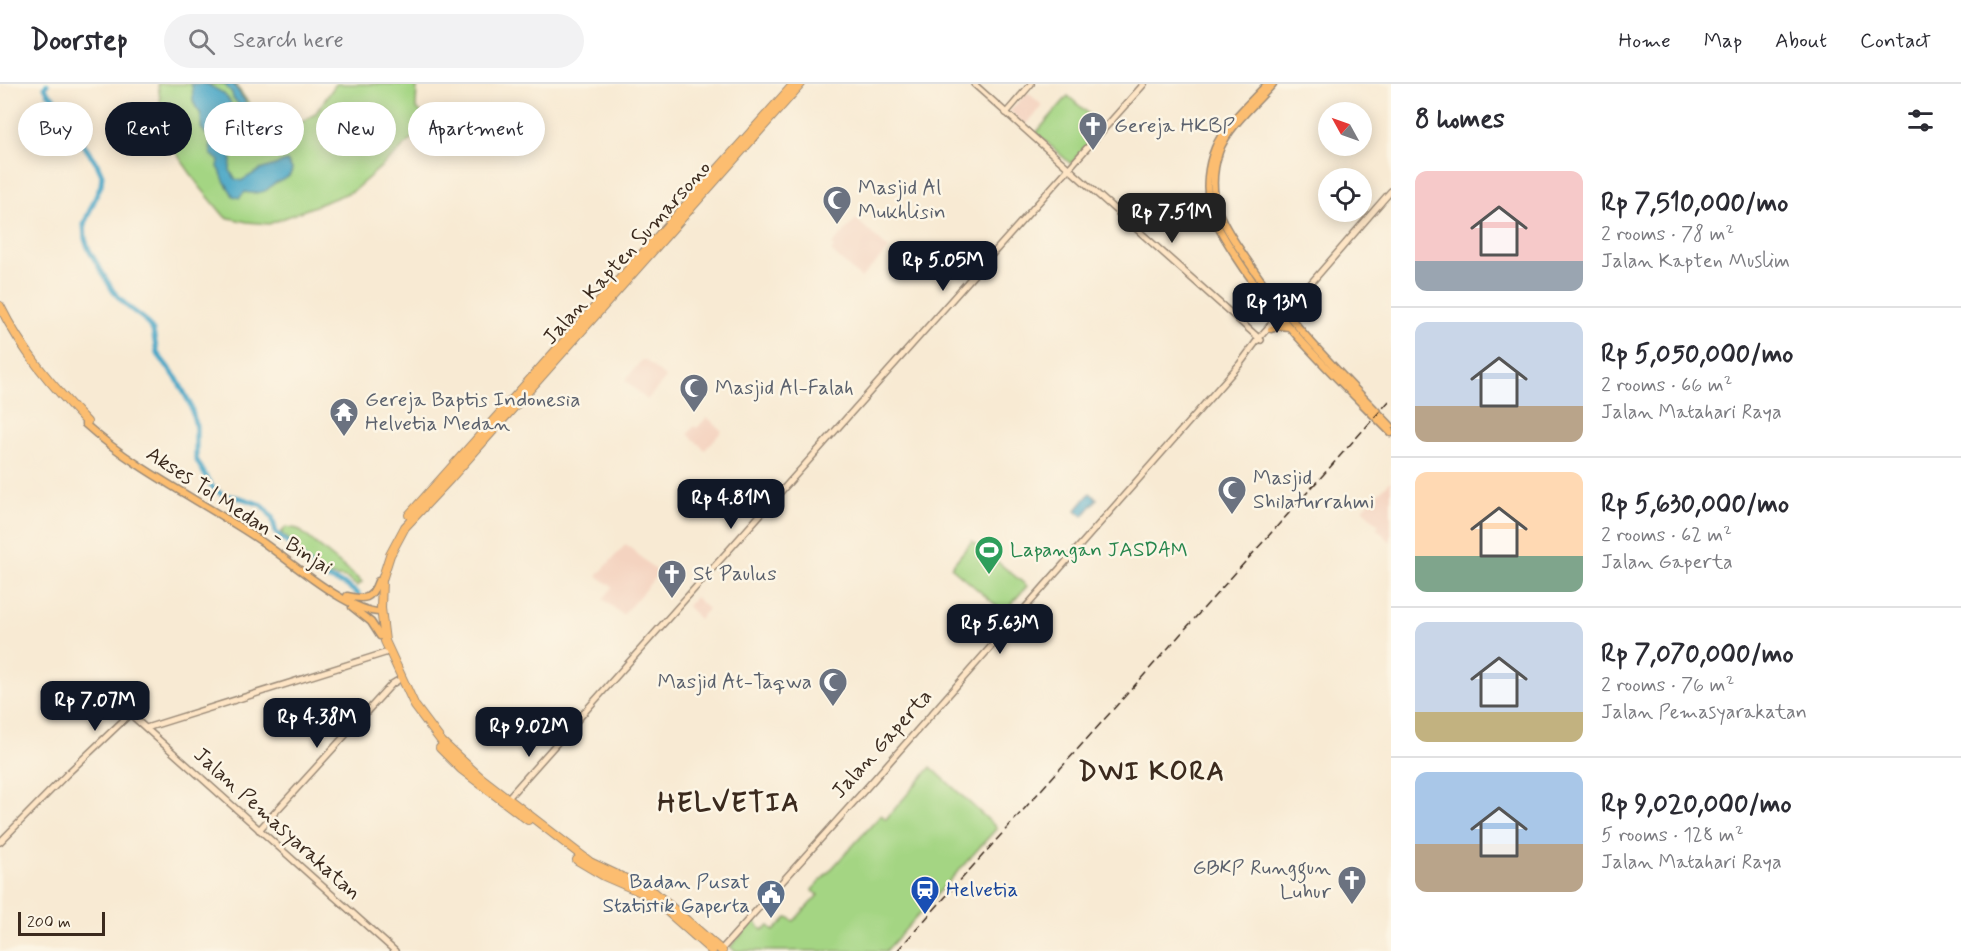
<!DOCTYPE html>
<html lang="en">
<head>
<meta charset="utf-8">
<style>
  body { margin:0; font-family:Mynerve,sans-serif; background:#f2f2f3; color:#2b2b33; height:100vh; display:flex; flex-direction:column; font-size:22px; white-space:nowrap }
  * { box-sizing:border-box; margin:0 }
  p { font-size:20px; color:#7c7c81 }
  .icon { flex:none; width:33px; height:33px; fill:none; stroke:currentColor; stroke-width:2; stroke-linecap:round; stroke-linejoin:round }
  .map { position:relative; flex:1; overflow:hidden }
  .drawer { display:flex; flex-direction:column; background:#fff; width:570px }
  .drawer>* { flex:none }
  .top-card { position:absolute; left:18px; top:18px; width:570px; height:54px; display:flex; gap:12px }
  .needle { width:39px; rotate:310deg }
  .tools { position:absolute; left:1318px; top:18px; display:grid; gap:12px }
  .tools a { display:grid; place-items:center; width:54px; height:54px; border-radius:50%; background:#fff; box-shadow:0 3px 15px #0003; font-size:30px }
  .scale { position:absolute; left:18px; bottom:15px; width:87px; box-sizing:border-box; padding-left:6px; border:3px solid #3b2a1e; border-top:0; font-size:16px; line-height:21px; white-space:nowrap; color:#3b2a1e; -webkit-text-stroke:4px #fcf5e5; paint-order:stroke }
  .price { position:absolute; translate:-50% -51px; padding:0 14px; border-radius:12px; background:#111827; color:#fff; font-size:20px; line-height:39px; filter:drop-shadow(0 2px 3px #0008) }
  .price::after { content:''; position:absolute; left:50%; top:36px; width:18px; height:14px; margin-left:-9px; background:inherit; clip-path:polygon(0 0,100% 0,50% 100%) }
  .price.active { background:#222; color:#fff }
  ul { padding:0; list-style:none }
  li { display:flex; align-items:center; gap:18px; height:150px; padding:0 24px }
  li+li { border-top:2px solid #e1e1e2 }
  li span { display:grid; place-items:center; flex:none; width:168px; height:120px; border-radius:12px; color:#555 }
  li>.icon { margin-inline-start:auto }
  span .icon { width:72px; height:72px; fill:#fffc; stroke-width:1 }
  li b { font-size:26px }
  h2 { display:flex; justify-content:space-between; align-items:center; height:72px; padding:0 24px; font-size:26px }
  .chip { padding:0 21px; border-radius:27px; background:#fff; box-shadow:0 3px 15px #0003; font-size:21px; line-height:54px }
  .chip.active { background:#111827; color:#fff }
  header { display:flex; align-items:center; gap:36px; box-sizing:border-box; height:84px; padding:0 30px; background:#fff; border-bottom:2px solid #e1e1e2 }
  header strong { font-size:28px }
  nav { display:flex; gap:33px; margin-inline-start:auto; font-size:21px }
  .search { width:420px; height:54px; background:#f2f2f3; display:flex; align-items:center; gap:15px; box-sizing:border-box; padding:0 21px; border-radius:33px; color:#7c7c81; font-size:22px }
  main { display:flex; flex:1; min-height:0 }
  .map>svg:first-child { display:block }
  .built { fill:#f4d3c0 }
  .green { fill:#a4d583; stroke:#708050; stroke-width:1.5 }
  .water { fill:#47a6c6; stroke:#416872; stroke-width:1.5 }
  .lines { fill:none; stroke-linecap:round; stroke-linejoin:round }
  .river { stroke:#47a6c6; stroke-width:5 }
  .secondary-casing { stroke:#9a8a78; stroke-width:8 }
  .primary-casing { stroke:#9a8a78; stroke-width:9 }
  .highway-casing { stroke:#9a8a78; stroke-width:10 }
  .secondary { stroke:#fee5c5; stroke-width:5 }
  .primary { stroke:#fcbd6f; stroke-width:6 }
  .highway { stroke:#fcbd6f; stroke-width:8 }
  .rail { stroke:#3b2a1e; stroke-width:1.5; stroke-dasharray:9 4.5; stroke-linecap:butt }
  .labels { text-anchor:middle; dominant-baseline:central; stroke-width:5; stroke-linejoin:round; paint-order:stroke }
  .worship-label { font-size:21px; fill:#5b616d; stroke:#fcf5e5; text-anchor:start }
  .street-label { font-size:21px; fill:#3b2a1e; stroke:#fcf5e5 }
  .leisure-label { font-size:21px; fill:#27864d; stroke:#fcf5e5; text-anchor:start }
  .service-label { font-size:21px; fill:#4e5e75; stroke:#fcf5e5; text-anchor:end }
  .transit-label { font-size:21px; fill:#164399; stroke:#fcf5e5; text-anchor:start }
  .district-label { font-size:27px; font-weight:bold; letter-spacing:1.5px; fill:#3b2a1e; stroke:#fcf5e5 }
</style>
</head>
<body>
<header>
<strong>Doorstep</strong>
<div class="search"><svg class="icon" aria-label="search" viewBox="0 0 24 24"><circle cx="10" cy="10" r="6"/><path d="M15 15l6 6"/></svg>Search here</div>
<nav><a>Home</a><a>Map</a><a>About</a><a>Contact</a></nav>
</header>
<main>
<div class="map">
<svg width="1391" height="867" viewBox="0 0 1391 867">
  <rect width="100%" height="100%" fill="#fcf5e5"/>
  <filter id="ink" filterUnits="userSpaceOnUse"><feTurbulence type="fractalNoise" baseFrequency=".0167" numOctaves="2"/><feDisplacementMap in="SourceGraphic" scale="12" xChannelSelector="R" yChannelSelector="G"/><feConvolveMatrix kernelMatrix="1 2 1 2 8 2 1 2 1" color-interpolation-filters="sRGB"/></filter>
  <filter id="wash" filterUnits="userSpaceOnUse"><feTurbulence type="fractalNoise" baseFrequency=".008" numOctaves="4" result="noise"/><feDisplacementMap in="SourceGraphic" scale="24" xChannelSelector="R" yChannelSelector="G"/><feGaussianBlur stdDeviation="1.35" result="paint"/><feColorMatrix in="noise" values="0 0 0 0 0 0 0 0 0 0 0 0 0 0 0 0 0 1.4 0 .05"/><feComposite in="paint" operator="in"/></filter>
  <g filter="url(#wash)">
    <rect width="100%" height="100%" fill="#f8ead3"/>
    <path class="built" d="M1027,8L1043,22L1025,41L1010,27Z
      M856,135L889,165L861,194L831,167L834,163L832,161Z
      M642,276H645L666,294L647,316L625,296Z
      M707,333L722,347L705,366L688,350L694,342L697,344Z
      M1391,397V458L1376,444L1379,441L1362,425Z
      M626,460L659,489L623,531L603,515L613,503L597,492Z
      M695,513L708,525L699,535L687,522Z"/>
    <path class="green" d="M158,0H235L274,55L315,30L336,0H417L416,24L430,36L398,68L353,107L269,140L247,138L225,133L200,103L165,53Z
      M1068,12L1103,42L1071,80L1036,49Z
      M286,443L298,445L362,498L357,502L346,494L324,491L298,468L296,462L281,449Z
      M972,457L1027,502L1004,528L951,483Z
      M931,683L997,744L886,867H735L730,863L754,837L762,846L769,842L774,847L788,833L794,837L818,811L812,806L881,731L886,735Z"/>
    <path class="water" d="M191,0H207L223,9L230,17L234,29L229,36L231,53L226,61L232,70L230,86L235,95L241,97L260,86L287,77L292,85C290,96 283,95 275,99C272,100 271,103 268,105C263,109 251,110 245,108L239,114L233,112C231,107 229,105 226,100C222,95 222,88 218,83L219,77L211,70L210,55L201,44C201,39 202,34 200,29C197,24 193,21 193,15C192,9 194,6 191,0Z
      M224,0H233L245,17V21L242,23C237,21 236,16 233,14L232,9Z
      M372,21L376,24L371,37L372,41L382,47L389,44L391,45C379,55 363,56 347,54L342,44L354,30Z
      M264,57L272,58L274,60L268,69L251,67L253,63Z
      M1090,409L1097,415L1083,432L1076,426Z"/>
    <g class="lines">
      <path class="river" d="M47,0L45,3L48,9L61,20V28L56,34L61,37L75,38L79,41L83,60L97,80L102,91L101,101L84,140L85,155L89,166L113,207L127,222L144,235L153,247L157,269L177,295L190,320L196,342V375L212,403L223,411L241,414L262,421L272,433L276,449L290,461L292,466L324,493L346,501L358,510"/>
    </g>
  </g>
  <g filter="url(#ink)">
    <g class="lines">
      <g class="secondary-casing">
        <path id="secondary" d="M974,0L1261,256
          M1006,29L1031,0
          M1285,229L1391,107
          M146,644L385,569
          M508,714L1144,0
          M259,746L392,600L397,597
          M0,758L67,690L130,630L395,867
          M720,867L870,700L1239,281L1259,254L1281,229"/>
      </g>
      <g class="primary-casing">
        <path id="primary" d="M1267,0C1251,18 1224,41 1215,64C1208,81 1205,104 1210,122C1215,141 1227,158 1237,174C1279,240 1337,294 1391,349
          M1273,0C1256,19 1227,44 1219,68C1213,86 1212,107 1218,126C1224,143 1235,158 1245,173C1287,237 1338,287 1391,342
          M1271,245L1280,242L1289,243
          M85,340C138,388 202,417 261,457C289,476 349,529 381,528
          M347,512C365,516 371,516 378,497
          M352,523L371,538L380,552"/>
      </g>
      <g class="highway-casing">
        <path id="highway" d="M0,222C22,267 53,303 87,338
          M409,431L794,0
          M440,664L461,685L528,736
          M577,776L604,792L650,812L712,867
          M722,867L654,808L590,778L480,693L442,658L415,622L385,557L381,524L382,496L390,471L405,443L450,395L801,0"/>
      </g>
      <use href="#secondary" class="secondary"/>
      <use href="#primary" class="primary"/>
      <use href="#highway" class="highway"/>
      <path class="rail" d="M897,867L1391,315"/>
    </g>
  </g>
  <defs>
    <g id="church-pin" transform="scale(1.5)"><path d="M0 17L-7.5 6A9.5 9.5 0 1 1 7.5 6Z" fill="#6b7280" stroke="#fcf5e5"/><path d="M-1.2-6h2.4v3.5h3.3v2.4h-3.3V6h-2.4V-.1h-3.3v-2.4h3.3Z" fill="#fff"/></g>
    <g id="mosque-pin" transform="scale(1.5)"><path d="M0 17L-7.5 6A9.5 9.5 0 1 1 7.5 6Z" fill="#6b7280" stroke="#fcf5e5"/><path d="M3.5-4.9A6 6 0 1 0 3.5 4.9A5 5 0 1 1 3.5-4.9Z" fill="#fff"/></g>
    <g id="temple-pin" transform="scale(1.5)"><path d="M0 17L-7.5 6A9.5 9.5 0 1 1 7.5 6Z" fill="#6b7280" stroke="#fcf5e5"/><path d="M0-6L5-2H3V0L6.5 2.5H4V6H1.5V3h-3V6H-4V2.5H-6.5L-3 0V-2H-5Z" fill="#fff"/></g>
    <g id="stadium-pin" transform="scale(1.5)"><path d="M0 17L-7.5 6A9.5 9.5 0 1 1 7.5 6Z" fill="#2e9e5b" stroke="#fcf5e5"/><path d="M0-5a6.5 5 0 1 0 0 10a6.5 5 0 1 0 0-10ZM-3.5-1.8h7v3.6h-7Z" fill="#fff"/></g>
    <g id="station-pin" transform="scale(1.5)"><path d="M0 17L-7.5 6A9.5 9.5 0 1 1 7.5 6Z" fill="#1a4fb4" stroke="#fcf5e5"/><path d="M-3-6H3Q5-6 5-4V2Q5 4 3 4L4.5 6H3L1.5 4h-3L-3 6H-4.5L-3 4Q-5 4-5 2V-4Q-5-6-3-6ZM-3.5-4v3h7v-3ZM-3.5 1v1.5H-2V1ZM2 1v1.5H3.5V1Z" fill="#fff"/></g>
    <g id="civic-pin" transform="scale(1.5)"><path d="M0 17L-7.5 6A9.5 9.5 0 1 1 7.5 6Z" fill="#5c6f8a" stroke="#fcf5e5"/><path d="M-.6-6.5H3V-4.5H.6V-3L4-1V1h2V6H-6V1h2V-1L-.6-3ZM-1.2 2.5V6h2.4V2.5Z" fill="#fff"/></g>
  </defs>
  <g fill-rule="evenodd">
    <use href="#church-pin" x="1093" y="42"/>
    <use href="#mosque-pin" x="837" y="116"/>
    <use href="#mosque-pin" x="694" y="304"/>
    <use href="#temple-pin" x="344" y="328"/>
    <use href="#mosque-pin" x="1232" y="406"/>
    <use href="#stadium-pin" x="989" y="466"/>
    <use href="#church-pin" x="672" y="490"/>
    <use href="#mosque-pin" x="833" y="598"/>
    <use href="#church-pin" x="1352" y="796"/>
    <use href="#station-pin" x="925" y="806"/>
    <use href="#civic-pin" x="771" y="810"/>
  </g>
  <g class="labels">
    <g class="worship-label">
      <text x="1114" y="42">Gereja HKBP</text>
      <text x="858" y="104">Masjid Al<tspan x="858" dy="24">Mukhlisin</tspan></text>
      <text x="715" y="304">Masjid Al-Falah</text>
      <text x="365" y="316">Gereja Baptis Indonesia<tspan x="365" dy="24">Helvetia Medan</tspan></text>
      <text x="1253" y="394">Masjid<tspan x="1253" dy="24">Shilaturrahmi</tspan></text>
      <text x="693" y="490">St Paulus</text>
      <text x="812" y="598" text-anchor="end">Masjid At-Taqwa</text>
      <text x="1331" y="784" text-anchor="end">GBKP Runggun<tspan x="1331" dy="24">Luhur</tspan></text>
    </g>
    <g class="street-label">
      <text transform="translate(627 169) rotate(-48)">Jalan Kapten Sumarsono</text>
      <text transform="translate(239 427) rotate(33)">Akses Tol Medan - Binjai</text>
      <text transform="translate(882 660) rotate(-48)">Jalan Gaperta</text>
      <text transform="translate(277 740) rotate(42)">Jalan Pemasyarakatan</text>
    </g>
    <g class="leisure-label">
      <text x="1010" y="466">Lapangan JASDAM</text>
    </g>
    <g class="service-label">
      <text x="750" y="798">Badan Pusat<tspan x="750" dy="24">Statistik Gaperta</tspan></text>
    </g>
    <g class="transit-label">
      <text x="946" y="806">Helvetia</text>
    </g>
    <g class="district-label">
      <text x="1152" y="688">DWI KORA</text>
      <text x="729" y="719">HELVETIA</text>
    </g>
  </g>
</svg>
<div class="tools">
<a><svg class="needle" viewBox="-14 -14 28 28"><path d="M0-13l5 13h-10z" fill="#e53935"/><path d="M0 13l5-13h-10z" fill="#7c7c81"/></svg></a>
<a><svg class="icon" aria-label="locate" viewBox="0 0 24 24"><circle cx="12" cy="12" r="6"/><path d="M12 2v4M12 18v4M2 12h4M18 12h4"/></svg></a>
</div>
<div class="scale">200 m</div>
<b class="price active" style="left:1172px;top:160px">Rp 7.51M</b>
<b class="price" style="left:943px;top:208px">Rp 5.05M</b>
<b class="price" style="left:1277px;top:250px">Rp 13M</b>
<b class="price" style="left:731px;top:446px">Rp 4.81M</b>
<b class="price" style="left:1000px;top:571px">Rp 5.63M</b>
<b class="price" style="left:95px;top:648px">Rp 7.07M</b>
<b class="price" style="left:317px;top:665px">Rp 4.38M</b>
<b class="price" style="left:529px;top:674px">Rp 9.02M</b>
<div class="top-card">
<a class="chip">Buy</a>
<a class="chip active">Rent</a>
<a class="chip">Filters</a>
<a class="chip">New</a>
<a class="chip">Apartment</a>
</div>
</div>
<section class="drawer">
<h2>8 homes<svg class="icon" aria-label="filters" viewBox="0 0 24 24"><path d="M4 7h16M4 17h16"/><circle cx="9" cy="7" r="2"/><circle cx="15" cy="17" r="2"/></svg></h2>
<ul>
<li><span style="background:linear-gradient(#f6c9c9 75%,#9aa5b1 0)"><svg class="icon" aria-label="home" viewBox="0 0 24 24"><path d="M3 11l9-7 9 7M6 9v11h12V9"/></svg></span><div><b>Rp 7,510,000/mo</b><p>2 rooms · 78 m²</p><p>Jalan Kapten Muslim</p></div></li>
<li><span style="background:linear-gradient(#c9d6e8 70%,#b9a48a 0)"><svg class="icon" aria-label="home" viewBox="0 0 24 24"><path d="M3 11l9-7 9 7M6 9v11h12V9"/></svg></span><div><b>Rp 5,050,000/mo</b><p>2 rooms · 66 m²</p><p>Jalan Matahari Raya</p></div></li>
<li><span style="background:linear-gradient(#ffd9b3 70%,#7fa58c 0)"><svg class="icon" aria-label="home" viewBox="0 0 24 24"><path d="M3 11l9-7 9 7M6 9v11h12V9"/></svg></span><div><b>Rp 5,630,000/mo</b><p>2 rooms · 62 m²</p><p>Jalan Gaperta</p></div></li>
<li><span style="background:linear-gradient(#c9d6e8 75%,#c2b280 0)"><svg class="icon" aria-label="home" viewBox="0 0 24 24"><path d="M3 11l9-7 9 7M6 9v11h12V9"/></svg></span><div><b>Rp 7,070,000/mo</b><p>2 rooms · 76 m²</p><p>Jalan Pemasyarakatan</p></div></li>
<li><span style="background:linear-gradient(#a9c7e8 60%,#b9a48a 0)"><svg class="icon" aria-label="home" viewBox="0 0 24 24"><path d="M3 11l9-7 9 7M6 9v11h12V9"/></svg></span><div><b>Rp 9,020,000/mo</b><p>5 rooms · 128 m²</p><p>Jalan Matahari Raya</p></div></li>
</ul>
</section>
</main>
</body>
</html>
